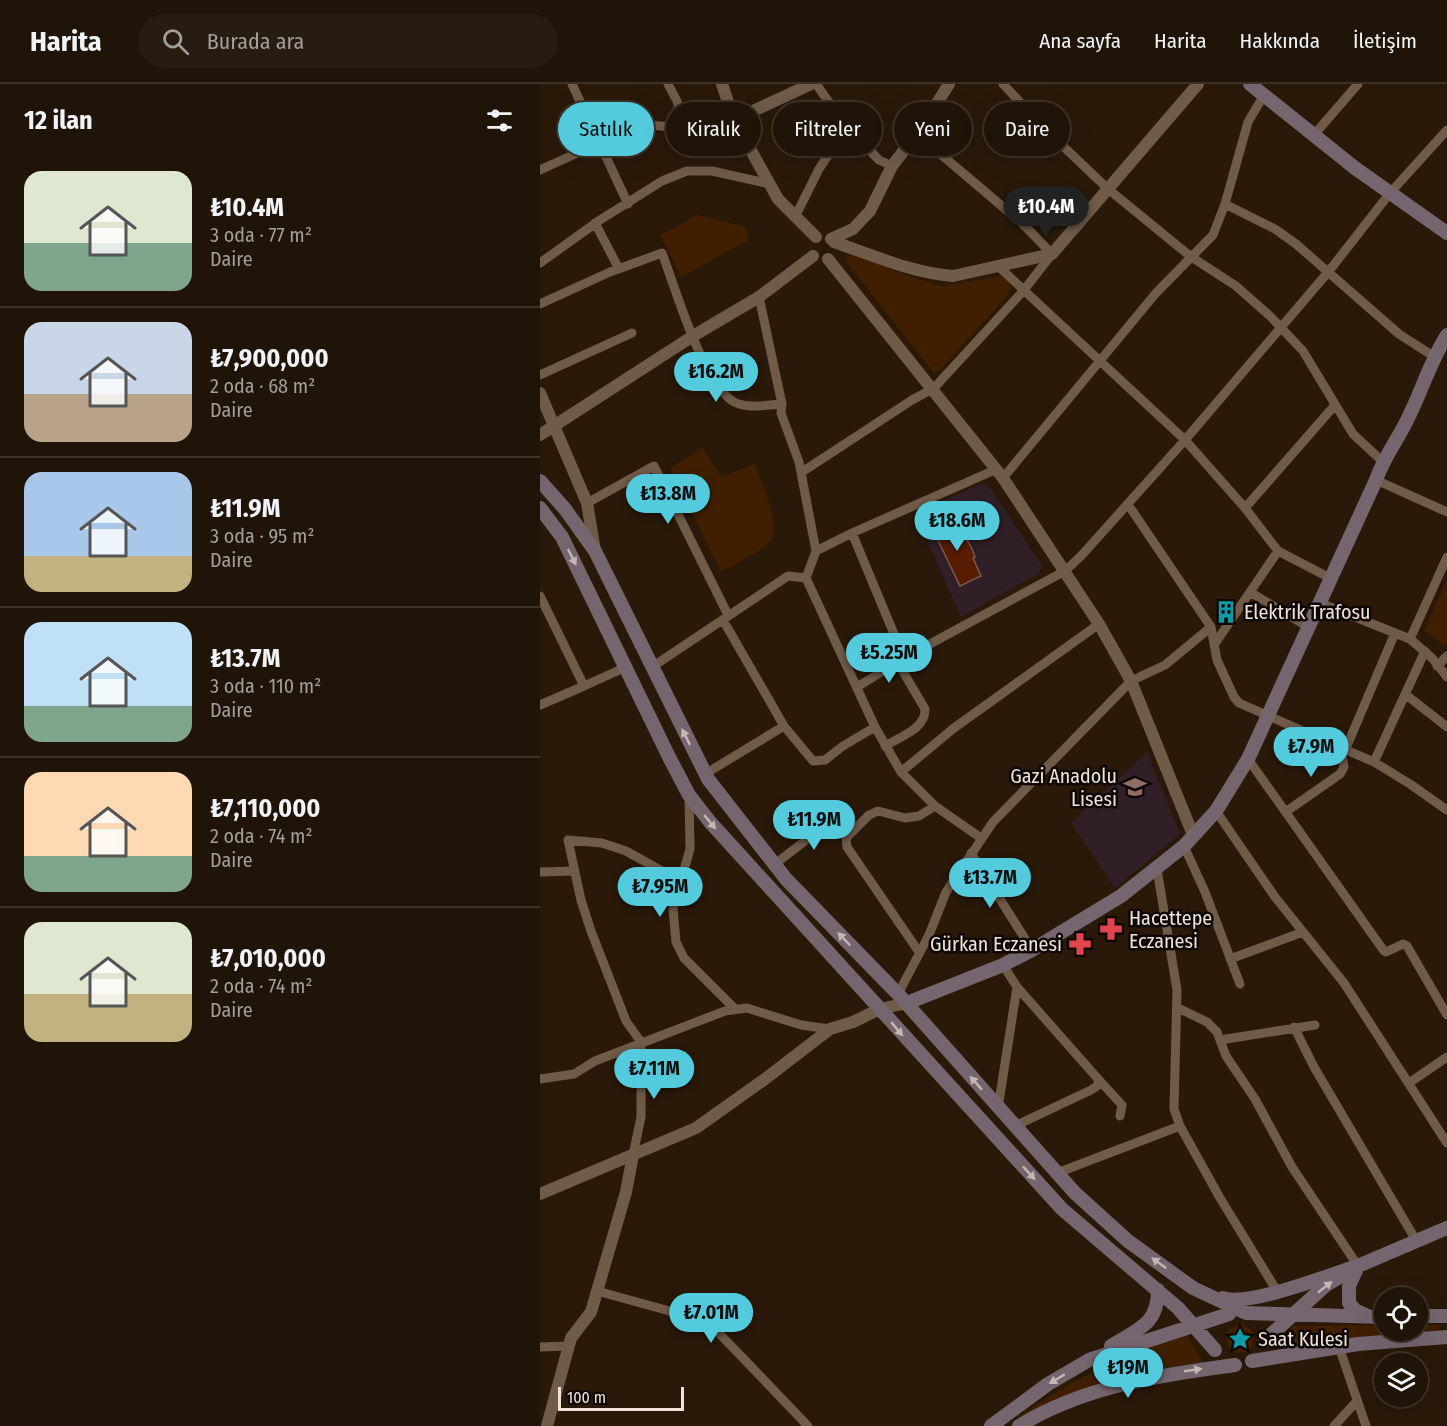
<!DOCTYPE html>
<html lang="tr">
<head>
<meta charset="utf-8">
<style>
  body { margin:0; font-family:"Fira Sans Condensed",sans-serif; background:#281c11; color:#f1f3f6; height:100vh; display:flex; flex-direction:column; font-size:22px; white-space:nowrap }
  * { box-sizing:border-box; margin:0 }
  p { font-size:20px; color:#a29e9b }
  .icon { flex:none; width:33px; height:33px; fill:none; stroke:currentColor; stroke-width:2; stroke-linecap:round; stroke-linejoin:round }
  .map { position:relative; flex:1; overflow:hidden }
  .sheet { display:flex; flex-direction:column; background:#201307; width:540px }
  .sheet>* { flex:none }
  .top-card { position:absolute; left:18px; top:18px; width:570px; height:54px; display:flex; gap:12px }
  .controls { position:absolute; left:834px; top:1203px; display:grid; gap:12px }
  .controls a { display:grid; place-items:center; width:54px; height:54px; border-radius:50%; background:#201307; box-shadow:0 6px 24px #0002,0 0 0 2px #3d3228; font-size:30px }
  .scale { position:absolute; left:18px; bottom:15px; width:126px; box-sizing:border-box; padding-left:6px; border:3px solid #eee1d7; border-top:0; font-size:16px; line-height:21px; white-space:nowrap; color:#eee1d7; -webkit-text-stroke:4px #0d0602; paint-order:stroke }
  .price { position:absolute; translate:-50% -51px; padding:0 14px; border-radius:21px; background:#54cadd; color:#111; font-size:20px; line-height:39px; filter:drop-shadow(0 2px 3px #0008) }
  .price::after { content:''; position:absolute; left:50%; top:36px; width:18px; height:14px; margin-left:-9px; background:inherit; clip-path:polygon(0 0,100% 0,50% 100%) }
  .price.selected { background:#222; color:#fff }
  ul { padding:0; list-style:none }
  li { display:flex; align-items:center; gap:18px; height:150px; padding:0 24px }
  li+li { border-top:2px solid #3d3228 }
  li span { display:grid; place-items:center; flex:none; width:168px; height:120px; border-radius:18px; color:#555 }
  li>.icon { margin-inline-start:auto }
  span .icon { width:72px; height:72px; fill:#fffc; stroke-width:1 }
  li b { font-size:26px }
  h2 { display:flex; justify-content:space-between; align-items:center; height:72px; padding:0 24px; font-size:26px }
  .chip { padding:0 21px; border-radius:27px; background:#201307; box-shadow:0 6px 24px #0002,0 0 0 2px #3d3228; font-size:21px; line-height:54px }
  .chip.selected { background:#54cadd; color:#111 }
  header { display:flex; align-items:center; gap:36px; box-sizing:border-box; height:84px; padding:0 30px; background:#201307; border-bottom:2px solid #3d3228 }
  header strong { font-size:28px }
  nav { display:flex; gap:33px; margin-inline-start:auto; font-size:21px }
  .search { width:420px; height:54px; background:#281c11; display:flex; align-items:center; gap:15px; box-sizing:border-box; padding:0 21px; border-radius:33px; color:#a29e9b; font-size:22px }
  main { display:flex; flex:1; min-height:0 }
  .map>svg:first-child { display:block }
  .education { fill:#301f27 }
  .green { fill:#3f1f00 }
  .building { fill:#581c00; stroke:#745a4f; stroke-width:1.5 }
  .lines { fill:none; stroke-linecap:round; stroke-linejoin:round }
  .minor { stroke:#705b49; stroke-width:9 }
  .tertiary { stroke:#705b49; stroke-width:12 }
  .secondary { stroke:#75656f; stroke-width:14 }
  .oneway { fill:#c4b6b3 }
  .labels { text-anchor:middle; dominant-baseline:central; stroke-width:5; stroke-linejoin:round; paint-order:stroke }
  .poi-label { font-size:20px; fill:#eee1d7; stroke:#0d0602; text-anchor:start }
</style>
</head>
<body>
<header>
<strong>Harita</strong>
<div class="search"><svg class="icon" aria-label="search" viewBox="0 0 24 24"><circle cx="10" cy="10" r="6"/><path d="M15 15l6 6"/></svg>Burada ara</div>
<nav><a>Ana sayfa</a><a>Harita</a><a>Hakkında</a><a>İletişim</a></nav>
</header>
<main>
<section class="sheet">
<h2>12 ilan<svg class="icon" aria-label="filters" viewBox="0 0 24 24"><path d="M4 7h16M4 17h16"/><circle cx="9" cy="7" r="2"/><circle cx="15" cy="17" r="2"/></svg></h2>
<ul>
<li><span style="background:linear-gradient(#dfe7d0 60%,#7fa58c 0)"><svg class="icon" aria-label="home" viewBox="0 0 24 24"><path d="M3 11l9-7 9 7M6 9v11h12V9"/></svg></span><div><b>₺10.4M</b><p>3 oda · 77 m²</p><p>Daire</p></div></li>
<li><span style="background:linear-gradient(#c9d6e8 60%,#b9a48a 0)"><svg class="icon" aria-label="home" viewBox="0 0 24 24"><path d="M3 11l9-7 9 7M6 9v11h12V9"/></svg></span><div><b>₺7,900,000</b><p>2 oda · 68 m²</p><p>Daire</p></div></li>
<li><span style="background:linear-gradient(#a9c7e8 70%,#c2b280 0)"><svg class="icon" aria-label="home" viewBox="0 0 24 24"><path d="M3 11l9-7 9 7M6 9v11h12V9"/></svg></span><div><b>₺11.9M</b><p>3 oda · 95 m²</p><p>Daire</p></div></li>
<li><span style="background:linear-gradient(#bfe0f5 70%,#7fa58c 0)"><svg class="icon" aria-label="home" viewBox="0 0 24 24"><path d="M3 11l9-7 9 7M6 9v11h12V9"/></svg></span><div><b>₺13.7M</b><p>3 oda · 110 m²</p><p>Daire</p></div></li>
<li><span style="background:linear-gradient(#ffd9b3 70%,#7fa58c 0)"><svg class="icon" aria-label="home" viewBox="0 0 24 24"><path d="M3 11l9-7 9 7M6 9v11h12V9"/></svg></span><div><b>₺7,110,000</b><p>2 oda · 74 m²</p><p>Daire</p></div></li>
<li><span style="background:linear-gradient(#dfe7d0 60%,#c2b280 0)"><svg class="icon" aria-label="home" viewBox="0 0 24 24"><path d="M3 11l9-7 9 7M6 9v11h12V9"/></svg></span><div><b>₺7,010,000</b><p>2 oda · 74 m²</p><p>Daire</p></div></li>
</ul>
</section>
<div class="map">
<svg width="907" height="1342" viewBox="0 0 907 1342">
  <rect width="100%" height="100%" fill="#2a1909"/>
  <path class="education" d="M441,400L451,405L502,482L499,489L421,533L375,429Z
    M607,668L640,750L575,804L531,739Z"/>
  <path class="green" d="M157,131L205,143L209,156L141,193L120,151Z
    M313,170L363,190L401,202L462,192L467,195L471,203L468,211L401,285L394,289L307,179L306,174Z
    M162,363L181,393L215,380C221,398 244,445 229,459C216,471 196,479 181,488L130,385Z
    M907,495V560L905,562L884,547Z
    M844,1241V1246H878V1241H899V1247L741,1268L753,1242Z
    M686 1255a14 14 0 1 1 28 0a14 14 0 1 1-28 0Z
    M646,1249L663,1278C590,1286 539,1306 474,1337C525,1297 585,1272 646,1249Z"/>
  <path class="building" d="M413,434L419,447L422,446L433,467L435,473L433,474L441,492L420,502L392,444Z"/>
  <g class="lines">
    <path class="minor" d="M32,0L88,120
      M463,0L505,45L568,105L650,172L696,202L731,233L763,267L813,350L842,377
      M307,43L339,76L352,82
      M773,52L818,0
      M0,86L44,66L69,46L83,39L145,44L137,17L128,0
      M685,120L735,145L756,160L859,250L893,272
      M255,133L279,85L307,43L276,0
      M55,139L79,185
      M0,179L60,136L122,97L147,87H172L230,100
      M459,183L645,356L705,424L738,467L790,494
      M219,213L242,320L241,329L259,378L276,467L266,494L335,643L361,688L395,722L441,754
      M0,220L70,188L122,169C136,206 161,293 191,316C204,326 227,321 242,320
      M0,291L92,249
      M262,388L372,316L394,304L484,206L512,170L483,140L391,62L382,43
      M463,394L616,209L673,151L685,120L708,38L724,11
      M836,396L907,428
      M47,419L114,382L188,531
      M589,422L671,543L677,576L694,613L699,619L834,678L870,700L907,726
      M705,424L795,321
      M312,449L364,574L360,577
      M276,467L312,449L457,385
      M710,508L768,543
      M0,512L44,602L86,583
      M780,519L870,555L892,574L907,593
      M183,536L244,642L273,677L285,676L303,662L335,643
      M870,555L907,473
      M674,561L738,467
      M897,582L907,572
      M112,583L248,492L266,494
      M317,603L364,574L525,487L541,472L645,356L789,187L850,109L907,46
      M865,610L907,643
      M0,621L44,602
      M345,662C359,653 386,645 385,625L358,579
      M806,664L855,549
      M708,675L844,867L846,868L863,860L867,862L907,931
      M834,678L885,567
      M361,688L414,644L559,540
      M165,690L244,642
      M149,711L150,765L133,825L136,858L144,874L195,925
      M676,727L735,813L804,899L907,1059
      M747,727L800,690L804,683L800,662
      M644,762L665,808L700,900
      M431,769L492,866
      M235,780L296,733
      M617,785L637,906L634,1025L640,1042L680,1114L737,1207
      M0,788L35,787
      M379,868L307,763L306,754L329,731L338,727L365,734L379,732L395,722
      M690,875L763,848
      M463,881L477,903L559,996L557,1002L551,1006L475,1042
      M358,910L389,851L406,808L453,738L591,597L625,581L671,543
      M638,924L667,938L677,948L686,972L715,1015L752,1083L818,1182
      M754,943L774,983L877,1158
      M680,956L775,941
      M0,995L34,990L55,977L185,927L207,924L261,941L290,945
      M559,996L582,1021L580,1032
      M869,999L907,973
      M458,1024L477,903
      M93,1071L101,1033V958L86,937L51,847L41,816L28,756L62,759L86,767L140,797
      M517,1089L640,1042
      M57,1207L162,1236L175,1245L268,1342
      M0,1263L29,1262
      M799,1263L826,1342
      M794,1342L817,1317"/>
    <path class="tertiary" d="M182,0L194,36L238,115L276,153
      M194,36L271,0
      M291,155L313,145L330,127L352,82L382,43L409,0
      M294,158C332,171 372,189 413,192L512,170L658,0
      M288,175L463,394L559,540L591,597L653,751
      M0,309L47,419L55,467
      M0,351L153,252L219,213L273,172
      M0,1110L156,1044L225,995L290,945L313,938L340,925L367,919
      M7,1342L31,1254L51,1228L86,1108L93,1071"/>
    <path class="secondary" d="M710,0L815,84L907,149
      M0,397L25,425L55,467L168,695L246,795L358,910L535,1109L588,1157L653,1204L706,1229L844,1233
      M0,424L22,453L130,675L149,711L170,738L522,1125L638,1224L675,1266
      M367,919L463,881L492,866L581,812L644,762L676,727L708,675L836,396C844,372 860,353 870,330C883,303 891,276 907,251
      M683,1214C709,1223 788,1191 818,1182L786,1201L725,1256
      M828,1232L815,1226L809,1219V1202L818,1182L907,1144
      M878,1232H907
      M571,1262C598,1245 618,1241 618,1206
      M712,1277L818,1260L907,1253
      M451,1342L508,1300L549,1276L689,1230
      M479,1342C544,1302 620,1291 695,1281"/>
  </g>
  <defs><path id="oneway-solid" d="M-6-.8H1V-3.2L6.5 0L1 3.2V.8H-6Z" transform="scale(1.5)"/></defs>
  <g class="oneway">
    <use href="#oneway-solid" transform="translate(32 473) rotate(63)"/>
    <use href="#oneway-solid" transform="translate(146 653) rotate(-117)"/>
    <use href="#oneway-solid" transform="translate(170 738) rotate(51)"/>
    <use href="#oneway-solid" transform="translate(304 855) rotate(-134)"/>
    <use href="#oneway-solid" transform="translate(357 945) rotate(50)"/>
    <use href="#oneway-solid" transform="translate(436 999) rotate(-131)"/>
    <use href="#oneway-solid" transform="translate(489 1089) rotate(47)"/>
    <use href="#oneway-solid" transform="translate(619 1179) rotate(-144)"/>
    <use href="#oneway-solid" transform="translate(785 1203) rotate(-38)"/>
    <use href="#oneway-solid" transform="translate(653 1286) rotate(-8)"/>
    <use href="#oneway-solid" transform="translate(517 1295) rotate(149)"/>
  </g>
  <defs>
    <g id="building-bare" transform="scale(1.8)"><path d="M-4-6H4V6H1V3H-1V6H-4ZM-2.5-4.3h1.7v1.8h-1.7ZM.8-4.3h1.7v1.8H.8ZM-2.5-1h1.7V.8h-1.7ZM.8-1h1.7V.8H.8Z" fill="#0f9aa8" stroke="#0d0602" stroke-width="2.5" paint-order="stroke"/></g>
    <g id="school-bare" transform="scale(1.8)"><path d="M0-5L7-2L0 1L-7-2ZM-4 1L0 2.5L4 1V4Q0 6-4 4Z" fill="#8d6e63" stroke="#0d0602" stroke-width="2.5" paint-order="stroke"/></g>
    <g id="pharmacy-bare" transform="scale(1.8)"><path d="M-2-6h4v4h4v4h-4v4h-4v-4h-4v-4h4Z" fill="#e0444e" stroke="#0d0602" stroke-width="2.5" paint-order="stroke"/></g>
    <g id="sight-bare" transform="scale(1.8)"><path d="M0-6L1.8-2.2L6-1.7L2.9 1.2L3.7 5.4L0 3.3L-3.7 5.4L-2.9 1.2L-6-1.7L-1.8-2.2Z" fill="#0f9aa8" stroke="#0d0602" stroke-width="2.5" paint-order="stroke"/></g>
  </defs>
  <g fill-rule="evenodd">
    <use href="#building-bare" x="686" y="528"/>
    <use href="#school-bare" x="595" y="703"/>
    <use href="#pharmacy-bare" x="571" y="845"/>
    <use href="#pharmacy-bare" x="540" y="860"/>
    <use href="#sight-bare" x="700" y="1255"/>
  </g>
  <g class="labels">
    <g class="poi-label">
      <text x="704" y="528">Elektrik Trafosu</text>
      <text x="577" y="692" text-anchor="end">Gazi Anadolu<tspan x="577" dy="23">Lisesi</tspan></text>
      <text x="589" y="834">Hacettepe<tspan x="589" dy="23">Eczanesi</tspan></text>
      <text x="522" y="860" text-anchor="end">Gürkan Eczanesi</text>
      <text x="718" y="1255">Saat Kulesi</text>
    </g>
  </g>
</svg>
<div class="controls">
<a><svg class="icon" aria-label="locate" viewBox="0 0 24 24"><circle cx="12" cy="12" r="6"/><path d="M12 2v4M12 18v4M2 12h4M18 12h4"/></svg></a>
<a><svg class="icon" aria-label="layers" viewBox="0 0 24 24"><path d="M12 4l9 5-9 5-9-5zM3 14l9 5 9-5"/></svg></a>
</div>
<div class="scale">100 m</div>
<b class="price selected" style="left:506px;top:154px">₺10.4M</b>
<b class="price" style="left:176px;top:319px">₺16.2M</b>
<b class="price" style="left:128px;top:441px">₺13.8M</b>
<b class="price" style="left:417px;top:468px">₺18.6M</b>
<b class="price" style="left:349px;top:600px">₺5.25M</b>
<b class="price" style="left:771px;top:694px">₺7.9M</b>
<b class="price" style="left:274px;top:767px">₺11.9M</b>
<b class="price" style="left:450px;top:825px">₺13.7M</b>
<b class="price" style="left:120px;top:834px">₺7.95M</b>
<b class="price" style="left:114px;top:1016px">₺7.11M</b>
<b class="price" style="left:171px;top:1260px">₺7.01M</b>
<b class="price" style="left:588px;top:1315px">₺19M</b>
<div class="top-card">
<a class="chip selected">Satılık</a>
<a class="chip">Kiralık</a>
<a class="chip">Filtreler</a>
<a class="chip">Yeni</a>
<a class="chip">Daire</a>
</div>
</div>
</main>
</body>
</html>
